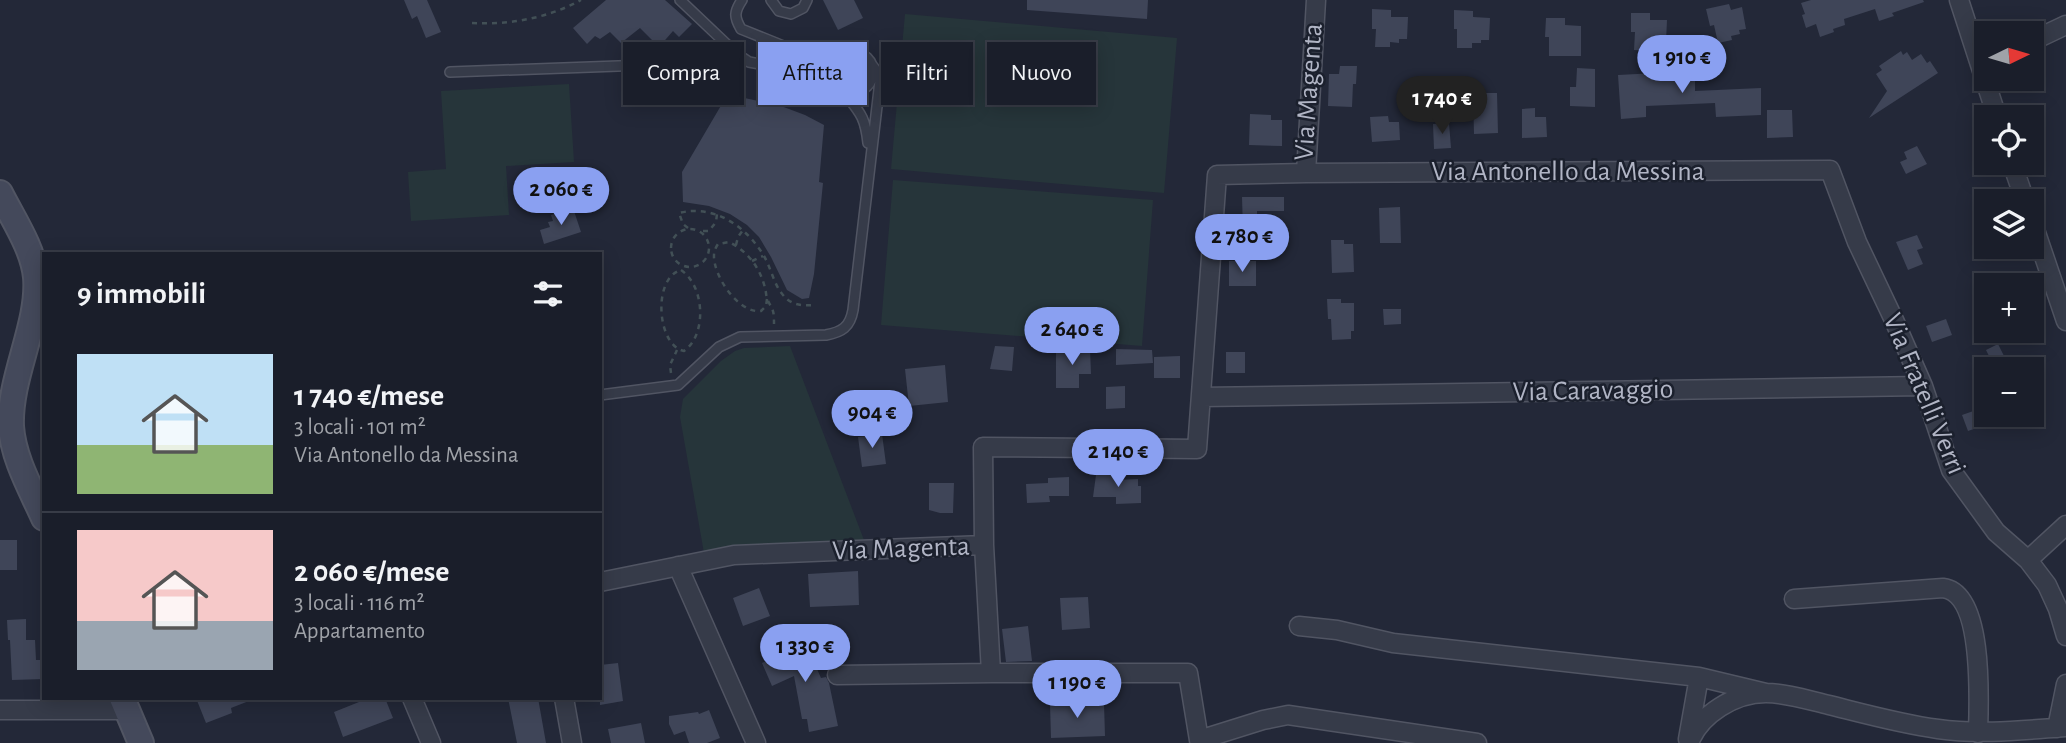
<!DOCTYPE html>
<html lang="it">
<head>
<meta charset="utf-8">
<style>
  body { margin:0; font-family:"Alegreya Sans",sans-serif; background:#232732; color:#f1f3f6; height:100vh; display:flex; flex-direction:column; font-size:26px; white-space:nowrap }
  * { box-sizing:border-box; margin:0 }
  p { font-size:23px; color:#9fa2a8 }
  .icon { flex:none; width:38px; height:38px; fill:none; stroke:currentColor; stroke-width:2; stroke-linecap:round; stroke-linejoin:round }
  .map { position:relative; flex:1; overflow:hidden }
  .side { position:absolute; left:42px; top:252px; width:560px; height:448px; display:flex; flex-direction:column; background:#1a1e2a; border-radius:0px; box-shadow:0 4px 18px #0003,0 0 0 2px #383c47 }
  .side>* { flex:none }
  .banner { position:absolute; left:623px; top:42px; width:665px; height:63px; display:flex; gap:14px }
  .needle { width:46px; rotate:85deg }
  .fabs { position:absolute; left:1974px; top:21px; display:grid; gap:14px }
  .fabs a { display:grid; place-items:center; width:70px; height:70px; border-radius:0px; background:#1a1e2a; box-shadow:0 4px 18px #0003,0 0 0 2px #383c47; font-size:35px }
  .price { position:absolute; translate:-50% -60px; padding:0 16px; border-radius:24px; background:#8aa0f1; color:#111; font-size:23px; line-height:46px; filter:drop-shadow(0 2px 4px #0008) }
  .price::after { content:''; position:absolute; left:50%; top:42px; width:21px; height:16px; margin-left:-10px; background:inherit; clip-path:polygon(0 0,100% 0,50% 100%) }
  .price.selected { background:#222; color:#fff }
  ul { padding:0; list-style:none }
  li { display:flex; align-items:center; gap:21px; height:175px; padding:0 35px }
  li+li { border-top:2px solid #383c47 }
  li span { display:grid; place-items:center; flex:none; width:196px; height:140px; border-radius:0px; color:#555 }
  li>.icon { margin-inline-start:auto }
  span .icon { width:84px; height:84px; fill:#fffc; stroke-width:1 }
  li b { font-size:30px }
  h2 { display:flex; justify-content:space-between; align-items:center; height:84px; padding:0 35px; font-size:30px }
  .chip { padding:0 24px; border-radius:0px; background:#1a1e2a; box-shadow:0 4px 18px #0003,0 0 0 2px #383c47; font-size:24px; line-height:63px }
  .chip.selected { background:#8aa0f1; color:#111 }
  .map>svg:first-child { display:block }
  .green { fill:#26353a }
  .building { fill:#3f4558 }
  .lines { fill:none; stroke-linecap:round; stroke-linejoin:round }
  .service-casing { stroke:#515563; stroke-width:12 }
  .minor-casing { stroke:#515563; stroke-width:21 }
  .secondary-casing { stroke:#515563; stroke-width:28 }
  .path { stroke:#425056; stroke-width:2.5; stroke-dasharray:5 5; stroke-linecap:butt }
  .service { stroke:#363b49; stroke-width:9 }
  .minor { stroke:#363b49; stroke-width:18 }
  .secondary { stroke:#44495b; stroke-width:24 }
  .labels { text-anchor:middle; dominant-baseline:central; stroke-width:5; stroke-linejoin:round; paint-order:stroke }
  .street-label { font-size:28px; fill:#b1b5c5; stroke:#1b202d }
</style>
</head>
<body>
<div class="map">
<svg width="2066" height="743" viewBox="0 0 2066 743">
  <rect width="100%" height="100%" fill="#232838"/>
  <path class="green" d="M905,14L1177,38L1164,193L891,169Z
    M569,84L574,162L506,166L509,215L411,221L408,172L446,169L441,91Z
    M893,180L1153,200L1142,346L881,325Z
    M790,346L864,540L757,545L704,553L680,417L683,399L721,361L735,351L744,348Z"/>
  <path class="building" d="M404,0H427L441,32L426,38L417,16L412,19Z
    M606,0H665L692,24L679,37L673,31L659,47L640,28L621,43L610,32L600,39L595,36L587,44L573,28Z
    M823,0H854L863,18L838,30Z
    M1027,0H1148L1147,19L1027,10Z
    M1811,0H1923L1924,2L1892,13L1894,16L1879,21L1875,9L1844,19L1845,25L1833,29L1834,32L1820,37L1816,24L1806,28L1802,15L1805,14L1801,3Z
    M1729,4L1731,10L1742,7L1746,29L1739,30L1740,34L1731,36L1732,40L1718,43L1714,25L1710,26L1706,9Z
    M1372,9L1391,10V17H1408L1407,39H1399V43L1390,42V47H1375L1376,29H1372Z
    M1454,10L1473,11V17L1490,18L1489,40H1481V43H1472V48H1457V29H1454Z
    M1631,13H1650V20H1667L1666,42H1658V46H1649V51L1634,50L1635,32H1631Z
    M1546,18H1565V25L1581,26V56H1549V37H1545Z
    M1901,51L1903,55L1907,52L1912,60L1921,54L1927,63L1930,61L1938,73L1869,118L1887,91L1876,74L1882,70L1879,66Z
    M1340,66H1357L1356,84H1353L1352,107L1328,106L1329,74H1339Z
    M1577,68L1595,69V107L1570,106V87H1576Z
    M1695,71V91L1761,88V115L1716,117L1715,103L1646,106V117L1621,119L1618,75Z
    M1473,93H1497L1498,133L1474,134Z
    M726,97H740L781,106L805,115L824,125L819,182L823,183L814,274L809,298L802,299L787,290L771,257L759,237L747,225L730,214L709,206L683,202L682,172Z
    M1535,108V117H1546L1547,137L1522,138V109Z
    M1767,110H1792L1793,137L1767,138Z
    M1250,114L1271,115V120H1282V146L1249,145Z
    M1388,116L1389,122H1399L1400,140L1372,142L1370,117Z
    M1449,123L1451,148L1434,149L1433,124Z
    M1917,146L1927,164L1906,174L1900,162L1907,159L1904,152Z
    M1242,197H1284V211H1257V231H1243Z
    M1400,207L1401,243H1380L1379,208Z
    M573,208L581,232L544,244L540,230L550,227L548,222L553,221L551,215Z
    M1917,235L1923,248L1917,250L1923,264L1908,270L1896,242Z
    M1331,240H1344V244H1353L1354,272L1332,273Z
    M1229,261H1256V286H1229Z
    M1327,299H1341V303H1354V331H1351V339L1332,340L1331,319H1328Z
    M1383,309H1401V324L1384,325Z
    M1946,319L1952,335L1932,342L1926,326Z
    M1998,344L2007,362L1995,368L1986,350Z
    M995,346L1014,347L1012,371L990,369Z
    M1056,348L1090,349L1091,374H1079V388H1056Z
    M1116,349L1152,350L1153,363L1116,365Z
    M1226,352H1245V373H1226Z
    M1180,356V378H1154V357Z
    M945,365L948,402L909,406L905,369Z
    M1125,386V408L1106,409V387Z
    M1982,408L1988,424L1968,431L1962,415Z
    M882,434L886,464L862,467L858,437Z
    M1096,475H1117V480L1138,479V486H1141V503L1116,504V497H1093Z
    M1069,477V496H1049L1050,502L1027,503L1026,484L1048,483V478Z
    M929,483H954L953,513H940L929,510Z
    M0,540H17V570H0Z
    M858,571L859,605L810,607L808,574Z
    M759,588L770,616L743,626L733,598Z
    M1088,597L1090,628L1062,630L1060,598Z
    M26,619V640H35L36,660H44V679L12,680L10,640H8L7,620Z
    M1028,626L1032,661L1006,662L1002,629Z
    M802,635L821,678L826,677L829,683L838,726L809,732L807,719H802L794,676L772,686L762,663L790,650L786,643Z
    M618,663L623,701L600,705V665Z
    M196,698H254V699L231,708L232,713L206,723Z
    M369,698H385L393,718L343,737L334,712Z
    M508,698H538L546,743H517Z
    M1104,703L1105,736L1051,738L1050,704Z
    M709,710L720,738L707,743H689L685,731L674,735L669,724V716L698,712L699,714Z
    M641,723L645,743H611L608,729Z"/>
  <g class="lines">
    <g class="service-casing">
      <path id="service" d="M680,0L737,54L749,62L808,73L833,75
        M742,0C734,12 734,17 741,29L813,58L835,63
        M771,0L779,11L791,14L803,8L807,0
        M833 72a20 20 0 1 1 40 0a20 20 0 1 1-40 0Z
        M450,72L701,63L718,56L729,46
        M843,91C859,112 865,115 868,143
        M600,395L678,385L719,347L740,337L826,335C842,332 850,327 853,310L880,81L878,73L872,65"/>
    </g>
    <g class="minor-casing">
      <path id="minor" d="M1959,0L1997,117
        M2032,41L2066,25
        M2012,163L2025,201
        M1306,173L1830,170L1857,242L1894,320L1923,386L1951,470L1996,532L2028,560L2047,585L2058,609L2066,636
        M2032,221L2066,321
        M1201,397L1923,386
        M984,545L991,673H1188L1199,740L1263,720L1288,715L1477,743
        M2028,560L2066,525
        M678,566L756,743
        M600,582L734,555L984,545L983,447L1197,449L1217,175L1306,173L1316,0
        M1794,599L1943,588C1984,593 1979,700 1978,733
        M1299,626L1337,630L1393,643L1699,677L1766,693
        M837,675L991,673
        M412,698L431,743
        M564,698L572,743
        M0,710H126
        M2057,728L2066,684
        M1688,739L1699,677
        M1689,743C1700,714 1735,693 1766,693C1786,693 1808,700 1829,705C1865,714 1901,724 1938,729C1980,735 2024,730 2066,727"/>
    </g>
    <g class="secondary-casing">
      <path id="secondary" d="M0,193C13,219 33,248 36,277C40,324 9,377 11,426C13,458 31,489 44,518
        M122,698L141,743"/>
    </g>
    <path class="path" d="M472,23C510,25 548,18 581,0
      M688,228L683,224L679,213C714,204 746,226 764,256C771,268 774,285 783,295C791,305 801,306 813,305
      M671 248a19 19 0 1 1 38 0a19 19 0 1 1-38 0Z
      M703,231H709L716,222L717,214
      M736,245L738,237L743,230
      M752,261L763,256
      M681,270C705,286 707,335 684,351C657,346 652,278 681,270Z
      M767,299L766,306L761,311C739,314 713,276 714,255C714,251 716,247 718,244L729,242C747,251 760,267 765,288C766,291 766,295 767,299C773,311 774,309 774,324
      M671,373L670,365L677,350"/>
    <use href="#service" class="service"/>
    <use href="#minor" class="minor"/>
    <use href="#secondary" class="secondary"/>
  </g>
  <g class="labels">
    <g class="street-label">
      <text transform="translate(1309 92) rotate(-86)">Via Magenta</text>
      <text x="1568" y="172">Via Antonello da Messina</text>
      <text transform="translate(1593 391) rotate(-1)">Via Caravaggio</text>
      <text transform="translate(1924 394) rotate(67)">Via Fratelli Verri</text>
      <text transform="translate(901 549) rotate(-2)">Via Magenta</text>
    </g>
  </g>
</svg>
<div class="fabs">
<a><svg class="needle" viewBox="-14 -14 28 28"><path d="M0-13l5 13h-10z" fill="#e53935"/><path d="M0 13l5-13h-10z" fill="#9fa2a8"/></svg></a>
<a><svg class="icon" aria-label="locate" viewBox="0 0 24 24"><circle cx="12" cy="12" r="6"/><path d="M12 2v4M12 18v4M2 12h4M18 12h4"/></svg></a>
<a><svg class="icon" aria-label="layers" viewBox="0 0 24 24"><path d="M12 4l9 5-9 5-9-5zM3 14l9 5 9-5"/></svg></a>
<a>+</a>
<a>−</a>
</div>
<b class="price" style="left:1682px;top:95px">1 910 €</b>
<b class="price selected" style="left:1442px;top:136px">1 740 €</b>
<b class="price" style="left:561px;top:227px">2 060 €</b>
<b class="price" style="left:1242px;top:274px">2 780 €</b>
<b class="price" style="left:1072px;top:367px">2 640 €</b>
<b class="price" style="left:872px;top:450px">904 €</b>
<b class="price" style="left:1118px;top:489px">2 140 €</b>
<b class="price" style="left:805px;top:684px">1 330 €</b>
<b class="price" style="left:1077px;top:720px">1 190 €</b>
<div class="banner">
<a class="chip">Compra</a>
<a class="chip selected">Affitta</a>
<a class="chip">Filtri</a>
<a class="chip">Nuovo</a>
</div>
<section class="side">
<h2>9 immobili<svg class="icon" aria-label="filters" viewBox="0 0 24 24"><path d="M4 7h16M4 17h16"/><circle cx="9" cy="7" r="2"/><circle cx="15" cy="17" r="2"/></svg></h2>
<ul>
<li><span style="background:linear-gradient(#bfe0f5 65%,#8fb573 0)"><svg class="icon" aria-label="home" viewBox="0 0 24 24"><path d="M3 11l9-7 9 7M6 9v11h12V9"/></svg></span><div><b>1 740 €/mese</b><p>3 locali · 101 m²</p><p>Via Antonello da Messina</p></div></li>
<li><span style="background:linear-gradient(#f6c9c9 65%,#9aa5b1 0)"><svg class="icon" aria-label="home" viewBox="0 0 24 24"><path d="M3 11l9-7 9 7M6 9v11h12V9"/></svg></span><div><b>2 060 €/mese</b><p>3 locali · 116 m²</p><p>Appartamento</p></div></li>
</ul>
</section>
</div>
</body>
</html>
